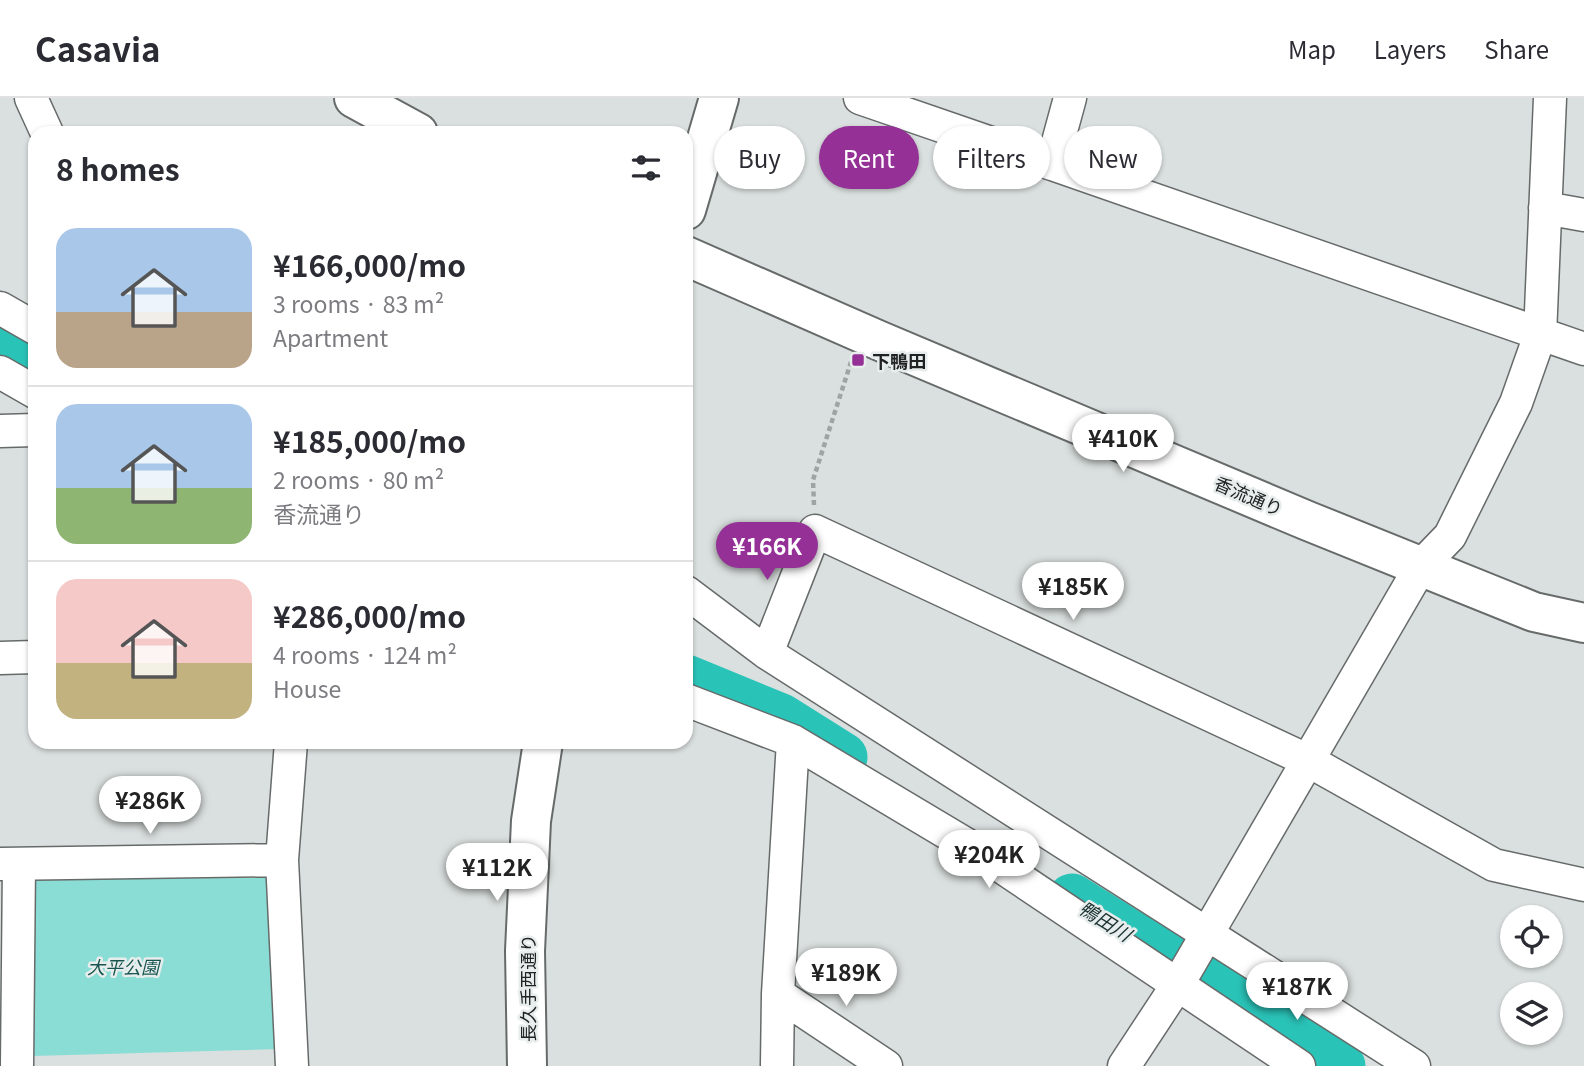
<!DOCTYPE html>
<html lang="en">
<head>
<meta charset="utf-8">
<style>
  body { margin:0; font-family:Georgia,"Noto Sans JP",serif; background:#f2f2f3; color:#2b2b33; height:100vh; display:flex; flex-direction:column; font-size:26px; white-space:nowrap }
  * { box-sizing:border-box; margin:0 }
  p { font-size:23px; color:#7c7c81 }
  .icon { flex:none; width:38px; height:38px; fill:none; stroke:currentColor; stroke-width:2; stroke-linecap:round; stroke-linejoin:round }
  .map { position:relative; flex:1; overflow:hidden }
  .side { position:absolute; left:28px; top:28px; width:665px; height:623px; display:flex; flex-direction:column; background:#fff; border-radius:21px; box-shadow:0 2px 5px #0004 }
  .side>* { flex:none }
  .guide { position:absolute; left:714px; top:28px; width:665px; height:63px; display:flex; gap:14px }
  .fabs { position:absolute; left:1500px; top:807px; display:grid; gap:14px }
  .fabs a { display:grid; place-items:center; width:63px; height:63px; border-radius:50%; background:#fff; box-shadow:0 2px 5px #0004; font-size:35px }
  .price { position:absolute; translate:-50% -60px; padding:0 16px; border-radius:24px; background:#fff; color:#222; font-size:23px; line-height:46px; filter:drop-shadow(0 2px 4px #0008) }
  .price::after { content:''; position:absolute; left:50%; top:42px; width:21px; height:16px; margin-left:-10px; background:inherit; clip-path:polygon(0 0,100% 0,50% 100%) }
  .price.selected { background:#943096; color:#fff }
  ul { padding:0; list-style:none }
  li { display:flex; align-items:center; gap:21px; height:175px; padding:0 28px }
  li+li { border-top:2px solid #e1e1e2 }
  li span { display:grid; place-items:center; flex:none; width:196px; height:140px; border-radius:21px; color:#555 }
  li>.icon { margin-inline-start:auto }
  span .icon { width:84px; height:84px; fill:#fffc; stroke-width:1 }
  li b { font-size:30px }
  h2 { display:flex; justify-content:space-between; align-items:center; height:84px; padding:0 28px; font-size:30px }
  .pill { padding:0 24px; border-radius:32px; background:#fff; box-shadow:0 2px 5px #0004; font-size:24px; line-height:63px }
  .pill.selected { background:#943096; color:#fff }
  header { display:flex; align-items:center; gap:42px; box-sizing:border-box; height:98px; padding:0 35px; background:#fff; border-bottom:2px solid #e1e1e2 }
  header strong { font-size:33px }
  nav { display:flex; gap:38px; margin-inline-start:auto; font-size:24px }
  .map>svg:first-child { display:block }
  .green { fill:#8addd5 }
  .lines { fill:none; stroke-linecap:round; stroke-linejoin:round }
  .river { stroke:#2ac3b8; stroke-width:49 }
  .street-casing { stroke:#666b6a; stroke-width:35 }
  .secondary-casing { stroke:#666b6a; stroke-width:42 }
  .path { stroke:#9fa3a3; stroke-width:4.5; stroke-dasharray:5 3.5; stroke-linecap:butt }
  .street { stroke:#fff; stroke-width:32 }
  .secondary { stroke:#fff; stroke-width:38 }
  .poi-dot { fill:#943096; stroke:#e7edec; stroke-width:2.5 }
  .labels { text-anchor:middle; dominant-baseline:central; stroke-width:5; stroke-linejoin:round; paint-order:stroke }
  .poi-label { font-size:18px; font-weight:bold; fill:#212323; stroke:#e7edec; text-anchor:start }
  .street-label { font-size:18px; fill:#212323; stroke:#e7edec }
  .park-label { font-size:18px; font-style:italic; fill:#195550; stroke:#e7edec }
  .water-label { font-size:19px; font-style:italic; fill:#1b3330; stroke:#e7edec }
</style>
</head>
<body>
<header>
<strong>Casavia</strong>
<nav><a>Map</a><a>Layers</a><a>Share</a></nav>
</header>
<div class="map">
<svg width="1584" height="968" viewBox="0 0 1584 968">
  <rect width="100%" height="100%" fill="#dae0df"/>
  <path class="green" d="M268,780L278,951L33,958L32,781Z"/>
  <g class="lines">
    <path class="river" d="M0,243L35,264
      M686,581L781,620L843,659
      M1072,800L1341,968"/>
    <g class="street-casing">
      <path id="street" d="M31,0L47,35
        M860,0L1052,66
        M1070,0L1052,66L1584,251
        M1545,110L1584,117
        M0,210L35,230
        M0,274L35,294
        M0,333L35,332
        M686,494L767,555L1414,968
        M767,555L815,433L1309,663L1494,767L1584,787
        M0,560L35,559
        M686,602L793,643L984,757L1299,968
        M291,644L282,762L292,968
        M0,766L282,762
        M778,896L886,968
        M17,968L19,766
        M777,968L778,896L793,643
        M1124,968L1178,886L1421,468L1450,438L1516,305L1540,237L1550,0"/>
    </g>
    <g class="secondary-casing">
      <path id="secondary" d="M354,0L418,35
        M686,112L719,0
        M686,158L880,243L1308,423L1534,514L1584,525
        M527,968L525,853L531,723L543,644"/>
    </g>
    <path class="path" d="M814,407L813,382L851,264"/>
    <use href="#street" class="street"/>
    <use href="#secondary" class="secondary"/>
  </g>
  <rect class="poi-dot" x="851" y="255" width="14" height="14" rx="3.5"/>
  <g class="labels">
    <g class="poi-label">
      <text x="872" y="262">下鴨田</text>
    </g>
    <g class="street-label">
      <text transform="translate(1249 397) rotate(23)">香流通り</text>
      <text transform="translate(527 890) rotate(-90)">長久手西通り</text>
    </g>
    <g class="park-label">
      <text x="123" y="868">大平公園</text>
    </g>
    <g class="water-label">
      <text transform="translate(1106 822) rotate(32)">鴨田川</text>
    </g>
  </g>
</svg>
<div class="fabs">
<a><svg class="icon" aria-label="locate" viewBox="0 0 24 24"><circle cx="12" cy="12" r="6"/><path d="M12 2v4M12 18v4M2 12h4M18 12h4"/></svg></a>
<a><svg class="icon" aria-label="layers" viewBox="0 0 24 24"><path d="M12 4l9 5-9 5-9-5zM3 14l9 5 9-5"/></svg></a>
</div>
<b class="price" style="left:1123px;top:376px">¥410K</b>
<b class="price selected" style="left:767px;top:484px">¥166K</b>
<b class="price" style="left:1073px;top:524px">¥185K</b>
<b class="price" style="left:150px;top:738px">¥286K</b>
<b class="price" style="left:989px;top:792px">¥204K</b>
<b class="price" style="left:497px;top:805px">¥112K</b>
<b class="price" style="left:846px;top:910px">¥189K</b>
<b class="price" style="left:1297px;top:924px">¥187K</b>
<div class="guide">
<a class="pill">Buy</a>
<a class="pill selected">Rent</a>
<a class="pill">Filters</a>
<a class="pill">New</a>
</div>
<section class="side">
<h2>8 homes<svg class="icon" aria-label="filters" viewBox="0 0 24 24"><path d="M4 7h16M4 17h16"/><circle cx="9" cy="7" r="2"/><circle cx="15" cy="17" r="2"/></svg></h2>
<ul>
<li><span style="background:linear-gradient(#a9c7e8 60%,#b9a48a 0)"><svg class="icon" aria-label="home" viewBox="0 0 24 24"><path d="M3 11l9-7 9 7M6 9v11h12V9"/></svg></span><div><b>¥166,000/mo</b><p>3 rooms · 83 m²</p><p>Apartment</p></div></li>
<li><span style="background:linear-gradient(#a9c7e8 60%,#8fb573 0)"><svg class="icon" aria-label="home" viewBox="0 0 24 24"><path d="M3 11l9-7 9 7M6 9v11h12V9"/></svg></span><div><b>¥185,000/mo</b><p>2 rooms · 80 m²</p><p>香流通り</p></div></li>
<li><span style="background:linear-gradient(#f6c9c9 60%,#c2b280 0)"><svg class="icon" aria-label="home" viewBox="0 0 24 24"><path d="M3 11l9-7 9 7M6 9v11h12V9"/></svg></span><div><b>¥286,000/mo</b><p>4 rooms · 124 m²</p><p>House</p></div></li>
</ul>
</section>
</div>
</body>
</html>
